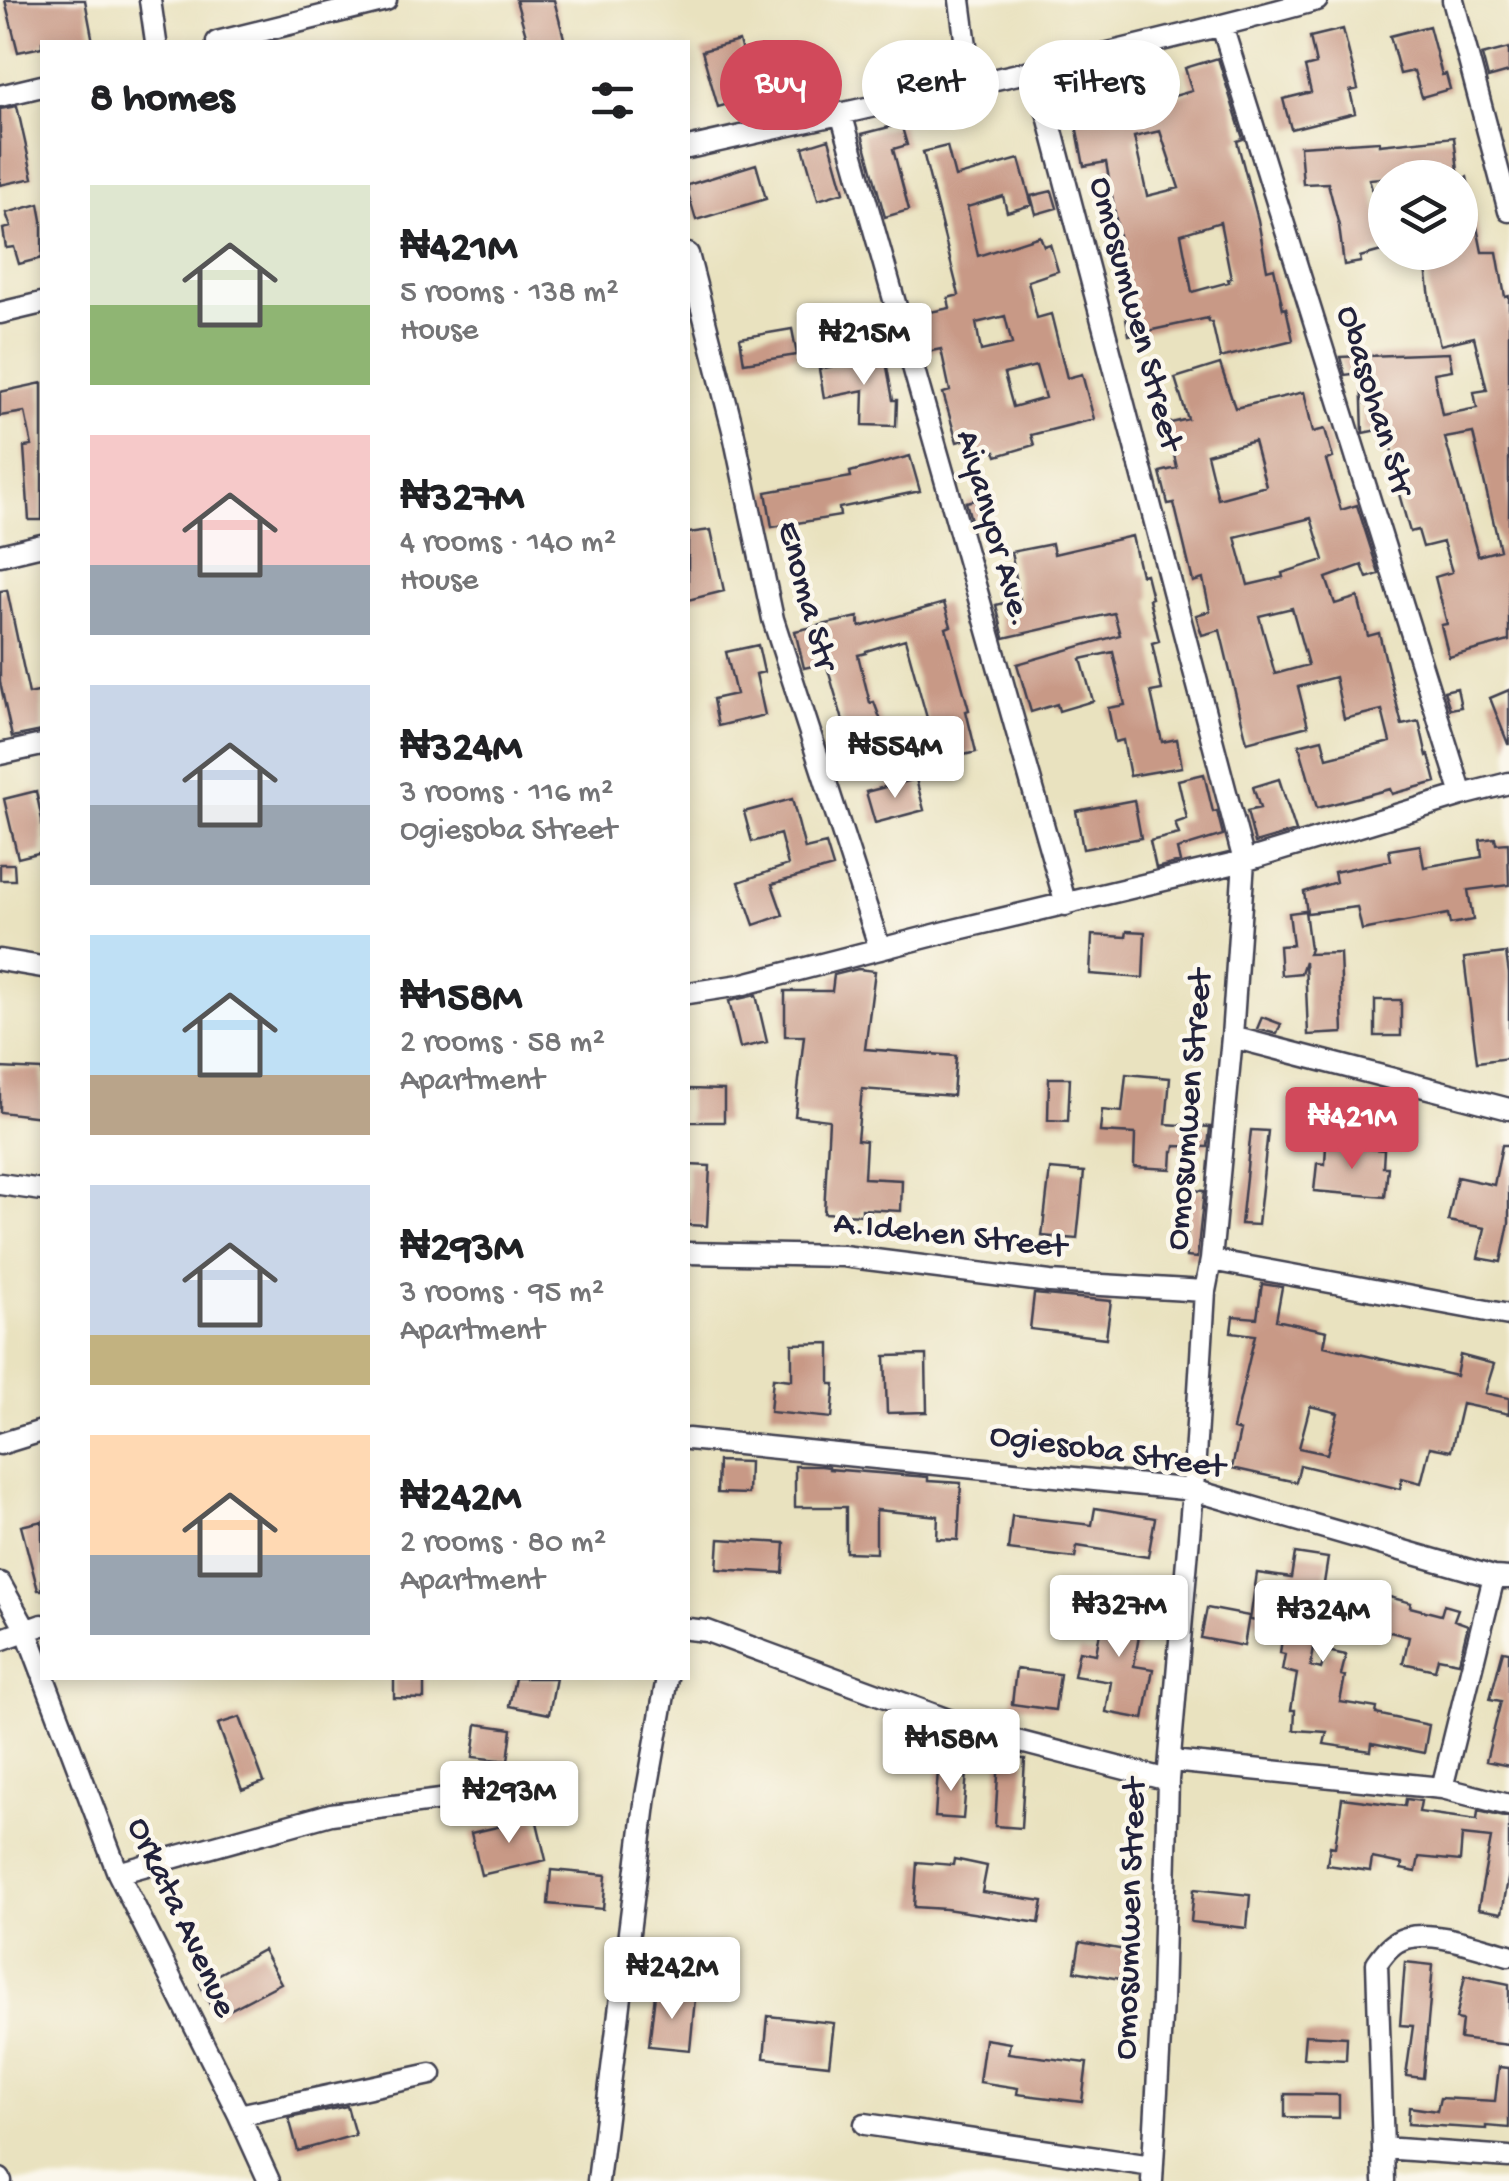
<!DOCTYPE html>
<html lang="en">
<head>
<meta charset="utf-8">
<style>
  body { margin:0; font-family:"Gochi Hand",sans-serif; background:#f2f2f2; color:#202124; height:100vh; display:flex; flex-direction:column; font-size:38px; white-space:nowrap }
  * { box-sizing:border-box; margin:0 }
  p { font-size:32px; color:#757577 }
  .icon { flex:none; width:55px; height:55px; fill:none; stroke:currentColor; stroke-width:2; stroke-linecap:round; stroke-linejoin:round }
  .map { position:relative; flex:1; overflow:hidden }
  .panel { position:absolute; left:40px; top:40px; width:650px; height:1640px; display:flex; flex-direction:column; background:#fff; border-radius:0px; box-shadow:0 5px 15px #0003 }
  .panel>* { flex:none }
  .hud { position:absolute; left:720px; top:40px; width:638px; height:90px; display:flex; gap:20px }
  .buttons { position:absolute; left:1368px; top:160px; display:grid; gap:20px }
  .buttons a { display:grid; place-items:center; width:110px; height:110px; border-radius:50%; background:#fff; box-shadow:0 5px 15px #0003; font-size:50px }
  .price { position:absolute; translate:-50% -85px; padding:0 22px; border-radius:10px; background:#fff; color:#222; font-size:32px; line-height:65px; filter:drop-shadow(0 2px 5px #0008) }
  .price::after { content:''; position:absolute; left:50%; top:60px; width:30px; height:22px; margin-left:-15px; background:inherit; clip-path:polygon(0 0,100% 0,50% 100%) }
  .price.current { background:#d1495b; color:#fff }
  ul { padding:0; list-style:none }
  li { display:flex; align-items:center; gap:30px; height:250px; padding:0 50px }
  li span { display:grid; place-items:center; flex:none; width:280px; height:200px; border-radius:0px; color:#555 }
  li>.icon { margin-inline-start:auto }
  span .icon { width:120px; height:120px; fill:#fffc; stroke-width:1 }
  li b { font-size:42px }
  h2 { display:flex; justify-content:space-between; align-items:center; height:120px; padding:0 50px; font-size:42px }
  .tag { padding:0 35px; border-radius:45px; background:#fff; box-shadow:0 5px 15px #0003; font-size:35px; line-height:90px }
  .tag.current { background:#d1495b; color:#fff }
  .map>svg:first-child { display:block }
  .building { fill:#c89986; fill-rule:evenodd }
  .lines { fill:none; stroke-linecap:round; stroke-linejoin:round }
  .street-casing { stroke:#403f4f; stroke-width:25 }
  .street { stroke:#fff; stroke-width:20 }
  .labels { text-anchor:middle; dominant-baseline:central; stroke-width:9; stroke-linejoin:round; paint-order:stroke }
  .street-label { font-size:35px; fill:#22223b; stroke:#fbf7ec }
</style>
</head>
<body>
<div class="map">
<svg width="1509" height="2181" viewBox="0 0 1509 2181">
  <rect width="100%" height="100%" fill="#fbf7ec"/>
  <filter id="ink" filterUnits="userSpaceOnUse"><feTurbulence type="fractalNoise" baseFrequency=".01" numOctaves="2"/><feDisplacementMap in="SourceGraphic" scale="20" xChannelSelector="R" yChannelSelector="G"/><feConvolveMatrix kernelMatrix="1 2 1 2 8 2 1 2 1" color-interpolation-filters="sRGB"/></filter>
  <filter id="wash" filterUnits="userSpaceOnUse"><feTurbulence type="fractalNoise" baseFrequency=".0048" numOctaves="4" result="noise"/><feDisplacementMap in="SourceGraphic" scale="40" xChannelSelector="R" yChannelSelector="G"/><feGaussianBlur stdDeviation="2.25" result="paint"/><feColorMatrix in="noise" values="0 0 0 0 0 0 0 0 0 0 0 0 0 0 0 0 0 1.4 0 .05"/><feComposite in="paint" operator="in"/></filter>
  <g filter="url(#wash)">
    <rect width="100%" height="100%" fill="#e9e2bf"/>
    <g id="blocks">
      <path class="building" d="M5,0H85L93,42H42V47L18,52Z
        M516,0H554L565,42H528Z
        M1429,26L1442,75L1446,74L1450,89L1422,97L1414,71L1400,74L1390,36Z
        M1343,29L1358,89L1350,91L1355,113L1291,129L1283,99L1311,92L1305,67L1316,64L1310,37Z
        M739,41L754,97L718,107L702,51Z
        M1509,48V72L1488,78L1482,55Z
        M1218,58L1243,139L1237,141L1258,220L1267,270L1274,268L1283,309L1286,308L1293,340L1220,358L1212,322H1209L1208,318L1129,335L1116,260L1123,259L1106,162L1084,166L1071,99L1103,92L1105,102L1141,94L1143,105L1192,91L1185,68ZM1160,131L1179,188L1147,196L1134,137ZM1220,222L1231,278L1228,279L1229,282L1192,292L1181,234Z
        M17,106L33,178L0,185V109Z
        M901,124L907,145L893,149L909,210L885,217L862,134Z
        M1454,137L1458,171L1369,179L1385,235V250L1360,257L1361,262L1344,265L1339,226L1328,183L1303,184L1300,146L1379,141V145Z
        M829,139L844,192L818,200L803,147Z
        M947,146L955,177L1019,159L1032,205L1007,212L1003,196L967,207L978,256L1040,236L1044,246L1050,244L1058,271L1028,281L1037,318L1051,314L1067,378L1082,374L1094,419L1031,435L1034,445L997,456L995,451L972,457L967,439L957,442L943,393L950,391L941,349L927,352L920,314L950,308L948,298L959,295L923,152ZM1005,316L1012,344L981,351L976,323ZM1036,366L1045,398L1013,407L1004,374Z
        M756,164L766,199L696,220L688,193V185Z
        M1467,177L1482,252H1497L1505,297L1509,296V641L1449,657L1441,625L1447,624L1435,577L1452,572L1443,542L1423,547L1418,530L1410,532L1390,463L1394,462L1387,428L1363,433L1361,373L1345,375L1340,357L1449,353L1452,370L1434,373L1442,415L1477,408L1474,392L1487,390L1474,337L1440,345L1432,313L1426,268L1444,265L1442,252H1460V178ZM1473,433L1500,550L1478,556L1445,438Z
        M1052,191L1057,208L1036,214L1031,196Z
        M39,204L42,220V258L19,264L14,247L6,248L3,229L11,227L6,213Z
        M792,329L797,355L744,363L740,338Z
        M885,356L893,400H897L896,426L863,425L864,390L824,398L819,369Z
        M1220,364L1235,408L1304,392L1313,432L1325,429L1333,458L1326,460L1341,510L1357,505L1379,574L1367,578L1362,565L1326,578L1335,604L1358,597L1368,636L1379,633L1402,725L1419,721L1427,756L1429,755L1436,782L1392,794L1390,789L1317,808L1299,745L1322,739L1327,758L1390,742L1382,710L1344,719L1335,677L1298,687L1308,726L1247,742L1220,630L1202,635L1196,615L1210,611L1203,579L1193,582L1174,503L1168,504L1160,472L1177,468L1167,424L1188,419L1175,378ZM1254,441L1266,486L1218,499L1207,454ZM1311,518L1324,560L1282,573L1283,577L1248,585L1235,537ZM1292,608L1308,665L1275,674L1259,616Z
        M42,383V520H29L24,447L32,446L25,412L0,416V392Z
        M910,456L920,491L839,508L840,516L772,527L766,492L851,477L850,472Z
        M980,499L985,517L971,520L966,502Z
        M711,530L724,591L688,600V533Z
        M1132,536L1141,575L1146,574L1152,598L1149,599L1159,641L1152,643L1162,690L1151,692L1162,742L1177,739L1182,767L1130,776L1123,740L1115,742L1108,708L1125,705L1113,652L1081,659L1093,701L1059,711L1057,704L1031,712L1017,664L1120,635L1114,613L1004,638L996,605L1020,599L1011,552L1052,544L1054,554Z
        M7,590L29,694L42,691V731L12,737L0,682V591Z
        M944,603L951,626L946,628L969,710L966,711L976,752L935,762L928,737L932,736L905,639L866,651V653L858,655L870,703L874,702L884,729L849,741L826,663L804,668L795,631L858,617L860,627Z
        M758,645L764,672L756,674L765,715L718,726L713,699L736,694L726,652Z
        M1457,688L1461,707L1450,709L1444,691Z
        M1509,690V744H1508L1490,698Z
        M1204,774L1213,812L1217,811L1223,835L1177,849L1180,862L1156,868L1150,841L1179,834L1175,823L1187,819L1178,780Z
        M916,779L924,810L875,823L866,792Z
        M1279,779L1296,831L1255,843L1247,811L1260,808L1253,787Z
        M36,791L42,820V852L18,858L4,799Z
        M792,799L805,849L826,844L833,867L772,884L783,915L754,925L739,882L788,865L780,834L752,842L744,812Z
        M1134,800L1141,838L1083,849L1076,811Z
        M1495,838L1496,844L1508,843L1509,885L1468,890L1473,920L1450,924L1448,914L1362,930L1357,907L1307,913L1304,892L1336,882L1334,872L1391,860L1389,850L1420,845L1424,867L1482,857L1480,840Z
        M0,864H14L15,880H0Z
        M1305,911L1310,949L1308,954L1340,953L1343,1033L1308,1035L1305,961L1301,973L1281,975L1279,946L1293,945L1289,913Z
        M1127,931L1145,932L1143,978L1090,974L1092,935L1126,937Z
        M1506,953L1509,974V1058L1477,1062L1464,958Z
        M858,969L875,971L865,1049L956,1056L953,1096L862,1089L857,1140L866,1141L864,1178L902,1180L901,1211L862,1209V1215L824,1213L829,1120L795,1116L804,1036H785V991H832L834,975Z
        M756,995L767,1042L740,1048L729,1001Z
        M1375,1000H1401V1036H1375Z
        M1262,1017L1281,1024L1277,1034L1257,1029Z
        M0,1068L42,1070V1117L0,1112Z
        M1126,1074L1170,1078L1166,1124L1210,1127L1208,1147L1175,1146L1174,1151H1172L1171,1169L1134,1167L1135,1134L1100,1132L1102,1110L1122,1112Z
        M1049,1078H1070L1068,1121L1048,1120Z
        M688,1089L724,1090V1122H688Z
        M1251,1130L1268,1131L1258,1225L1241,1224Z
        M1326,1145L1384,1150L1383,1167H1388L1385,1197L1314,1191L1317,1163L1325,1164Z
        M1502,1145H1509V1223L1501,1262L1478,1258L1485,1228L1448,1221L1457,1177L1494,1185Z
        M688,1165L710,1166L707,1226L688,1225Z
        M1050,1169L1084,1172L1077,1239L1042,1236Z
        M1189,1190L1204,1191L1197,1258L1186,1257Z
        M1262,1284L1282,1287L1276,1320L1327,1331L1324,1346L1456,1376L1460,1355L1494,1364L1485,1393L1509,1398V1414L1462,1404L1451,1451L1430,1447L1421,1483L1402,1478L1400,1489L1300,1465L1296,1482L1232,1468L1240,1431L1233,1429L1255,1335L1231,1332L1233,1316L1257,1318ZM1310,1406L1338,1413L1327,1454L1299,1448Z
        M1034,1294L1111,1301L1106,1338L1030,1329Z
        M830,1343V1384H835L832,1418L770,1412L773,1378L792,1380V1344Z
        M926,1355L927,1412L887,1413L885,1356Z
        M718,1461L749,1462L748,1494L717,1493Z
        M795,1466H821L829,1467V1469L928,1477V1481L961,1483L958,1540L937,1539L938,1516L876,1510V1553L846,1552V1507H795Z
        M1095,1508L1155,1518L1148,1557L1077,1546L1075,1558L1008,1550L1012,1516L1092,1525Z
        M42,1521V1590H38L21,1526Z
        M719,1539L785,1543L783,1573L717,1569Z
        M1295,1553L1328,1558L1311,1666L1321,1669L1327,1651L1346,1655L1341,1675L1345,1676L1340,1702L1377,1708L1376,1714L1429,1725L1424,1753L1372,1743L1371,1751L1324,1744L1327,1732L1294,1730L1295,1710H1291L1297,1674L1282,1670L1285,1654L1280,1653L1284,1625L1250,1620L1257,1573L1291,1578Z
        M1364,1590L1411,1603L1410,1607L1441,1615L1444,1605L1458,1609L1454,1620L1468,1625L1459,1662L1438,1658L1435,1670L1403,1663L1409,1637L1379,1629L1376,1639L1353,1632Z
        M1106,1599L1144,1605L1134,1666L1153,1669L1144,1719L1106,1712L1111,1682L1074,1676L1079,1651L1096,1654Z
        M1207,1608L1249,1616L1244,1646L1201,1638Z
        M1503,1651L1509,1652V1766L1486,1761L1501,1701L1490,1699Z
        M1016,1669L1060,1674L1055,1710L1012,1704Z
        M394,1678H424V1699L394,1698Z
        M515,1678H556L549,1714L509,1706Z
        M240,1717L264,1782L242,1790L218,1724Z
        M477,1724L512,1729L508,1761L473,1757Z
        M999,1758L1025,1759L1021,1828L995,1826Z
        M938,1770L967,1772L963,1819L935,1817Z
        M1342,1798L1405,1806L1406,1799L1421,1801L1419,1812L1477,1820L1478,1811L1509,1818V1874L1502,1913L1478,1909L1491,1838L1462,1835L1460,1861L1419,1857L1416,1872L1401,1869L1402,1864L1372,1858L1370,1871L1327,1865L1330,1846L1335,1847Z
        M536,1818L546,1860L481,1875L471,1833Z
        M954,1859L987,1866L982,1892L1043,1901L1039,1923L946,1909L914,1907L917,1862L953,1865Z
        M551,1870L606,1875L603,1909L548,1904Z
        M1194,1889L1250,1895L1247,1928L1191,1922Z
        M1080,1942L1136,1952L1131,1981L1075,1971Z
        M263,1950L281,1983L216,2017L200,1984Z
        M1405,1962L1433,1965L1423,2078L1406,2076L1413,2026L1400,2025Z
        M1465,1975L1509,1984V2045L1460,2039L1462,2020L1456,2019Z
        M655,1994L695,1998L690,2050L649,2046Z
        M768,2016L834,2023L829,2065L764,2058Z
        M1305,2035L1347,2037L1346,2060L1303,2058Z
        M985,2039L1010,2043L1008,2053L1087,2063L1082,2102L1017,2094L1018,2088L979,2082Z
        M1499,2067L1509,2068V2128L1486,2126V2129L1408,2124L1409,2107L1437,2111L1440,2098L1495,2101Z
        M1285,2094L1339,2095V2118L1285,2117Z
        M347,2106L355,2135L298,2151L289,2118Z"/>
    </g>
  </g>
  <g filter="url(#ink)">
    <use href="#blocks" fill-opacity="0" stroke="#403f4f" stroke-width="2.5"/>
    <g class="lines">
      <g class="street-casing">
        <path id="street" d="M150,0L156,42
          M960,0L971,84
          M1453,0L1509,211
          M1222,26L1462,795
          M217,42L386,0
          M1036,70L1244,861L1232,1037L1211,1260L1205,1291L1193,1490L1168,1780L1162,2001L1152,2181
          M0,96L42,86
          M841,113L1066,905
          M688,148C898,100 1109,57 1317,0
          M688,254L733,430L773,619L880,949
          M0,313L42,303
          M0,555L42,545
          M0,754L42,745
          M0,960L42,967
          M688,993L740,985L954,930L1244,861L1462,795L1509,783
          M1232,1037L1509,1109
          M0,1184L42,1190
          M688,1253L843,1256L1050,1282L1205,1291
          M1211,1260L1509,1315
          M688,1439L1193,1490L1494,1577L1509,1578
          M0,1444L42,1431
          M0,1583L26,1630L42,1672
          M688,1629L707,1631L978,1731L1168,1780
          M0,1640L42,1625
          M44,1678L118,1873L239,2115L269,2181
          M1171,1761L1442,1788L1509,1805
          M1442,1788L1494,1577
          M118,1873L331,1814L495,1793
          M239,2115L431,2074
          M865,2124L1152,2166
          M1383,2148L1509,2157
          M0,2179L1,2181
          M598,2181L646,1796L667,1678
          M1384,2181L1377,1963C1385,1952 1392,1942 1406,1938C1435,1930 1481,1948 1509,1955"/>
      </g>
      <use href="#street" class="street"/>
    </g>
  </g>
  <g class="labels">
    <g class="street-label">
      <text transform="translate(1134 314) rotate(75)">Omosumwen Street</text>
      <text transform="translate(1373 401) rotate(73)">Obasohan Str</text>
      <text transform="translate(992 529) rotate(74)">Aiyanyor Ave.</text>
      <text transform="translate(805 596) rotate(75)">Enoma Str</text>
      <text transform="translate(1191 1110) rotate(-85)">Omosumwen Street</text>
      <text transform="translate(950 1237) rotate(6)">A.Idehen Street</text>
      <text transform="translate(1107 1453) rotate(8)">Ogiesoba Street</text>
      <text transform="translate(180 1918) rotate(65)">Orkata Avenue</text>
      <text transform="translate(1132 1919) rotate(-88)">Omosumwen Street</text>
    </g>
  </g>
</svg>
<div class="buttons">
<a><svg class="icon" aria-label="layers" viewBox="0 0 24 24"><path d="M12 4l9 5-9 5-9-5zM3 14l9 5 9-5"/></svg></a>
</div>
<b class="price" style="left:864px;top:388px">₦215M</b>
<b class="price" style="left:895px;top:801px">₦554M</b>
<b class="price current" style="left:1352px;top:1172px">₦421M</b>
<b class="price" style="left:1119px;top:1660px">₦327M</b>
<b class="price" style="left:1323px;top:1665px">₦324M</b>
<b class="price" style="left:951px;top:1794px">₦158M</b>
<b class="price" style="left:509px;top:1846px">₦293M</b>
<b class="price" style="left:672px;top:2022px">₦242M</b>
<div class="hud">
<a class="tag current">Buy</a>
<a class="tag">Rent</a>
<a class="tag">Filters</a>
</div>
<section class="panel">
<h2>8 homes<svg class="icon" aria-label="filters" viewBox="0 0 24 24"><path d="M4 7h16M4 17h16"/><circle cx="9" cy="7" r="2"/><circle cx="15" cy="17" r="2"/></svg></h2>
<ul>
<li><span style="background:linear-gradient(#dfe7d0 60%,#8fb573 0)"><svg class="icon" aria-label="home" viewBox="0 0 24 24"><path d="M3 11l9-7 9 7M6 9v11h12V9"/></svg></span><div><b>₦421M</b><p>5 rooms · 138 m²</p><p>House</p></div></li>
<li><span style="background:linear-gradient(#f6c9c9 65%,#9aa5b1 0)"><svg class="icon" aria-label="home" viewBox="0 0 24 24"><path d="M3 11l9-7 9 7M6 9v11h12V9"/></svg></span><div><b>₦327M</b><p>4 rooms · 140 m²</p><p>House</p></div></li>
<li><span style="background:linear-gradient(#c9d6e8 60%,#9aa5b1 0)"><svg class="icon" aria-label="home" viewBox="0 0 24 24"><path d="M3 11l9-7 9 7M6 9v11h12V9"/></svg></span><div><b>₦324M</b><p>3 rooms · 116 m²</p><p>Ogiesoba Street</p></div></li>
<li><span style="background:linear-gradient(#bfe0f5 70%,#b9a48a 0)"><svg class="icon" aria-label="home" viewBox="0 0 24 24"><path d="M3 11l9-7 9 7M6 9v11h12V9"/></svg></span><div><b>₦158M</b><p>2 rooms · 58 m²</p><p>Apartment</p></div></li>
<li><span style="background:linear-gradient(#c9d6e8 75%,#c2b280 0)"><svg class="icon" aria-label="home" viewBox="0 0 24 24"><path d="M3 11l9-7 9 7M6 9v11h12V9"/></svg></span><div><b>₦293M</b><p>3 rooms · 95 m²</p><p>Apartment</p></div></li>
<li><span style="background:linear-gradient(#ffd9b3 60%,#9aa5b1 0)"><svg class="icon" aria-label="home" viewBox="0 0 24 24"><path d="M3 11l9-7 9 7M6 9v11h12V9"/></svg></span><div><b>₦242M</b><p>2 rooms · 80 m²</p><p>Apartment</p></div></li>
</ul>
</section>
</div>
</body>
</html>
